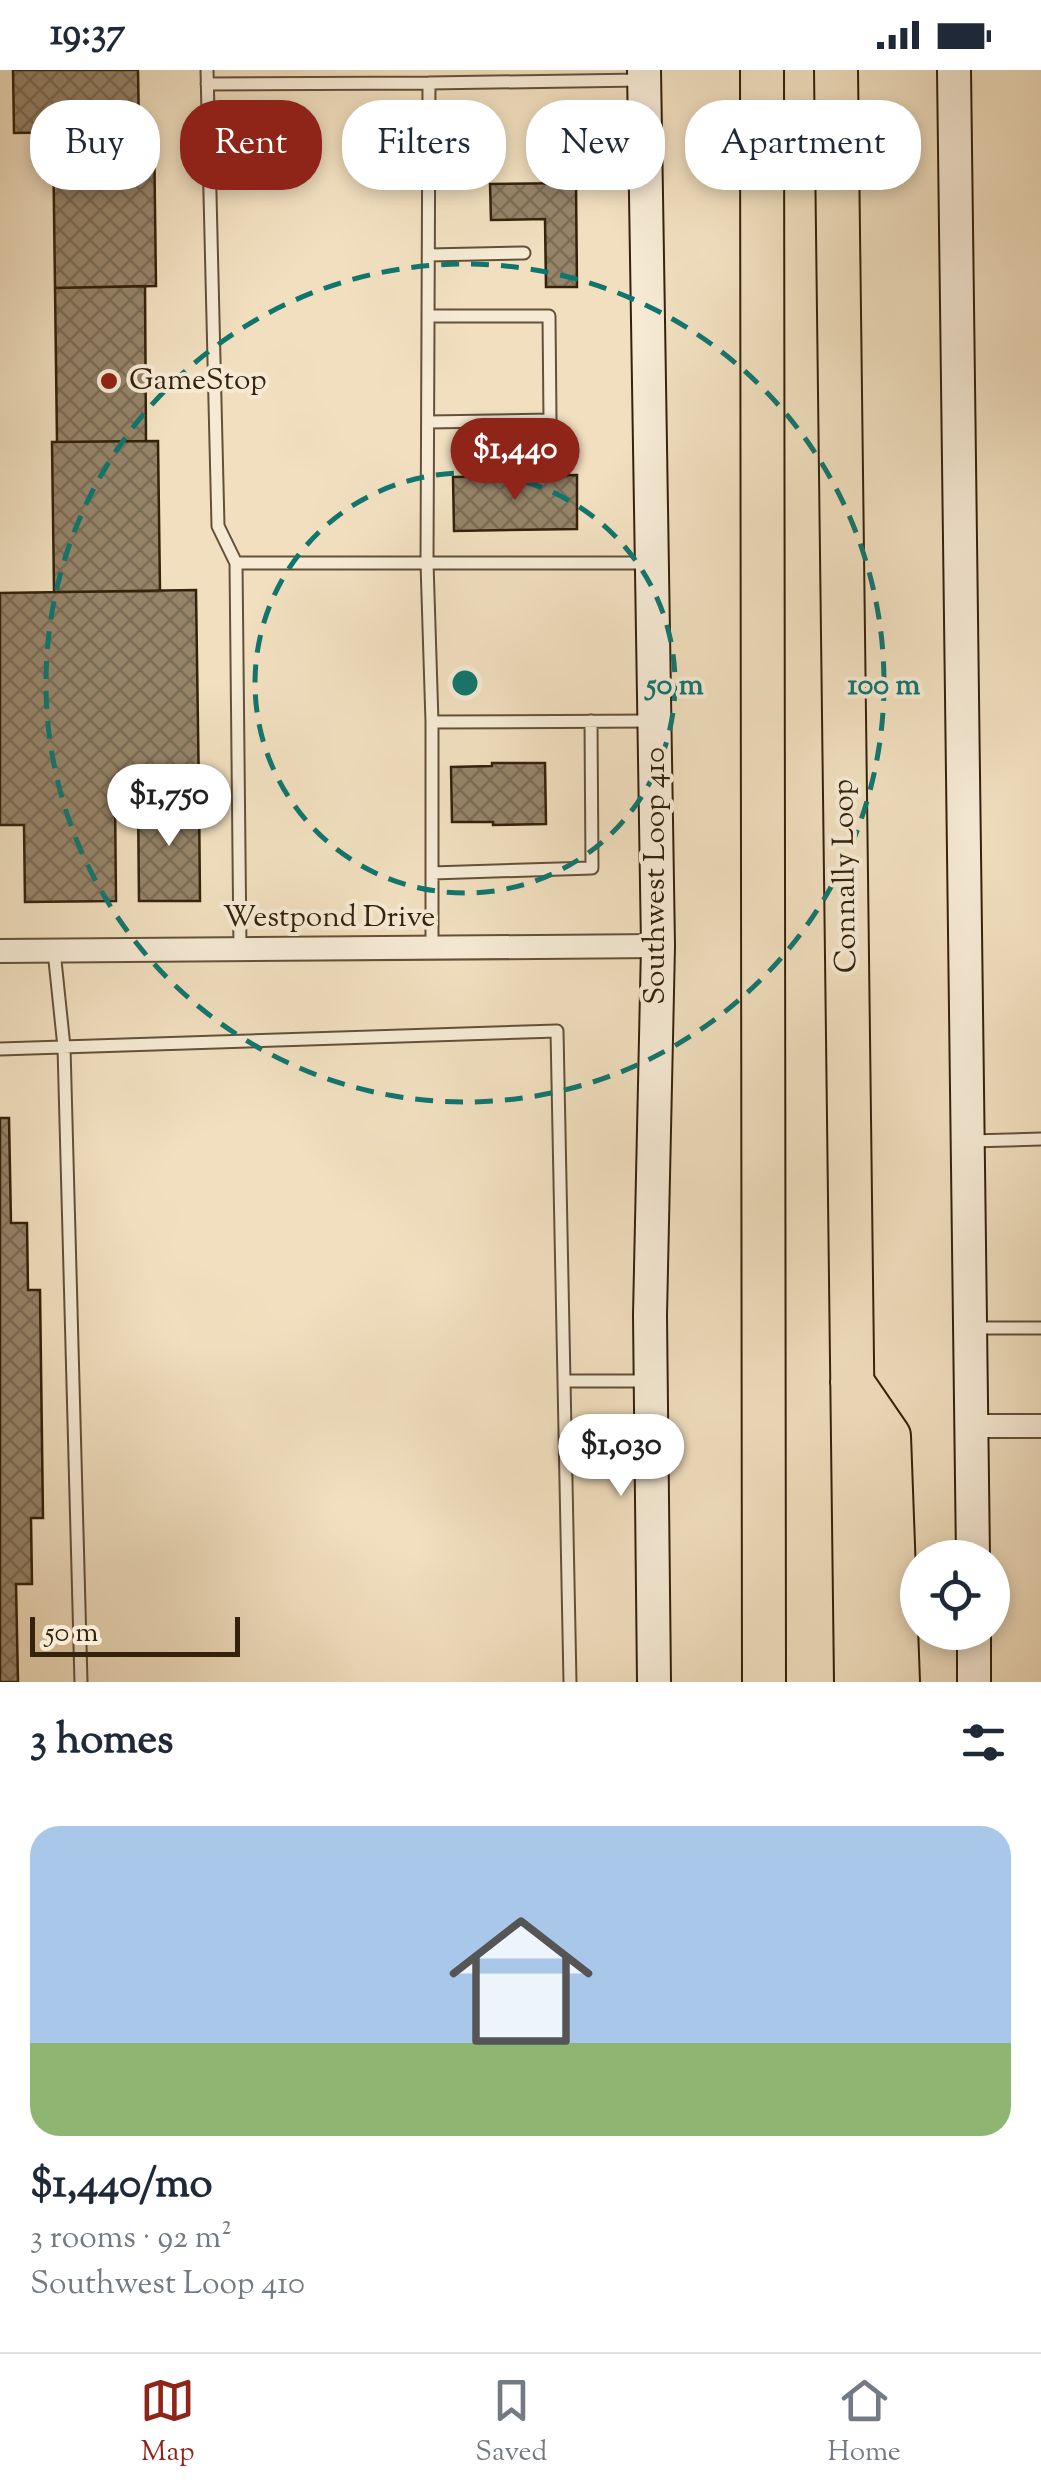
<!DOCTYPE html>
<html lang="en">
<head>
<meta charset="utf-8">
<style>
  body { margin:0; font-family:"Sorts Mill Goudy",serif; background:#f6f6f7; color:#1f2937; height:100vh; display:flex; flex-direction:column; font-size:38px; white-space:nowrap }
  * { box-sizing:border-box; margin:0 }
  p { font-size:32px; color:#747a83 }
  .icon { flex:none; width:55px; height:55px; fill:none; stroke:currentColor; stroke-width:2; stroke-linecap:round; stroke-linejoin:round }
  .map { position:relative; height:1612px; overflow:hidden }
  .panel { display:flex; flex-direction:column; background:#fff; flex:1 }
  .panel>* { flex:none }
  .hud { position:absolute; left:30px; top:30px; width:982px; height:90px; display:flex; gap:20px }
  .fabs { position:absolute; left:900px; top:1470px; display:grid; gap:20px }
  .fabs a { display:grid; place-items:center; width:110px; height:110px; border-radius:50%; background:#fff; box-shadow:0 5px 15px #0003; font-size:50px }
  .scale { position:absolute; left:30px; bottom:25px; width:210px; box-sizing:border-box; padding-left:10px; border:5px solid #34220b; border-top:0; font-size:28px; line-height:35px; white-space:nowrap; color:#34220b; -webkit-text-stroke:8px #f6ead5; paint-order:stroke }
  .price { position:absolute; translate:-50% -85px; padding:0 22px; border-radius:35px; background:#fff; color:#222; font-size:32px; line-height:65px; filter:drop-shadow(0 2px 5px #0008) }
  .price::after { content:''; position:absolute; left:50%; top:60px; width:30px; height:22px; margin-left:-15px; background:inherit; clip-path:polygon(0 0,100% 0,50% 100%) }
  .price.selected { background:#8f2418; color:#fff }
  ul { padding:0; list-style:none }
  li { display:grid; align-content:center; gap:20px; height:530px; padding:0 30px }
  li span { display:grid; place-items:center; height:310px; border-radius:30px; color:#555 }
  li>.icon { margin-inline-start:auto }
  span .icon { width:180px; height:180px; fill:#fffc; stroke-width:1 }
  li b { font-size:42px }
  h2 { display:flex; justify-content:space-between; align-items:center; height:120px; padding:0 30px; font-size:42px }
  .chip { padding:0 35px; border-radius:40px; background:#fff; box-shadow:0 5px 15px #0003; font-size:35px; line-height:90px }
  .chip.selected { background:#8f2418; color:#fff }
  .status { display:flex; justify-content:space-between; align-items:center; height:70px; padding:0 50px; background:#fff; direction:ltr }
  .status svg { height:28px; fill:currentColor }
  .tab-bar { display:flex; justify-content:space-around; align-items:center; height:140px; border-top:2px solid #e0e1e3; background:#fff; font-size:28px; color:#747a83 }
  .tab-bar a { display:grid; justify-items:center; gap:5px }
  .tab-bar .selected { color:#8f2418 }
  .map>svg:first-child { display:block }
  .building { fill:url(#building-cross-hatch); stroke:#34220b; stroke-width:2.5 }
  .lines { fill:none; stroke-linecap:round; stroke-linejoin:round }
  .service-casing { stroke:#635138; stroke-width:15 }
  .minor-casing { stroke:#635138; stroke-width:26 }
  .secondary-casing { stroke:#34220b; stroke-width:36 }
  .motorway-casing { stroke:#34220b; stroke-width:46 }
  .service { stroke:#f6ead5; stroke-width:11 }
  .minor { stroke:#f6ead5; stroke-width:22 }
  .secondary { stroke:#f6ead5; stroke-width:32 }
  .motorway { stroke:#f1dfbf; stroke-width:42 }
  .ring { fill:none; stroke:#0f766e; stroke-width:5; stroke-dasharray:18 12 }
  .poi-dot { fill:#8f2418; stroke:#f6ead5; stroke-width:4 }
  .labels { text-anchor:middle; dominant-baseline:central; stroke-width:8; stroke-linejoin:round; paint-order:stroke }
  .poi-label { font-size:30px; fill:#34220b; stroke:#f6ead5; text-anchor:start }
  .street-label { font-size:30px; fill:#34220b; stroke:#f6ead5 }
  .centre { fill:#0f766e; stroke:#f6ead5; stroke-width:5 }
  .ring-label { font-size:30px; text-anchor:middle; font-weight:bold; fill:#0f766e; stroke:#f6ead5; stroke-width:8; stroke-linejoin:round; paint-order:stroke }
</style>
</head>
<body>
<div class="status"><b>19:37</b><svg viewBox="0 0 49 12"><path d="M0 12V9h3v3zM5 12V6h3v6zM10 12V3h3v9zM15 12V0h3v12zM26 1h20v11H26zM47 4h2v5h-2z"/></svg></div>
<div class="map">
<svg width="1041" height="1612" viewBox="0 0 1041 1612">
  <defs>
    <pattern id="building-cross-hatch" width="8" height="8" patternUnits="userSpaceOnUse" patternTransform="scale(2.5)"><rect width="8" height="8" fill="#968469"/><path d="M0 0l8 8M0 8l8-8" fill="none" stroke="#7b6c55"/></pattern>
  </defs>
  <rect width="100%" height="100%" fill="#f1dfbf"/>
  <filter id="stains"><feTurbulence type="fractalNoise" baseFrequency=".002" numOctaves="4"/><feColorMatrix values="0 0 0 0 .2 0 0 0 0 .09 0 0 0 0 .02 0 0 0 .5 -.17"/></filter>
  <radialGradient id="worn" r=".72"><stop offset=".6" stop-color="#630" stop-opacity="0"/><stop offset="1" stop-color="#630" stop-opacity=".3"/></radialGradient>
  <path class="building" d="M13,0H138L139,61L14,63Z
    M154,61L156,216L55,218L53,62Z
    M576,113L577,217H546L545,149L491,150L490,114Z
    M145,216L146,371L57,372L55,218Z
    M158,371L160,521L54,522L52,372Z
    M577,405V459L454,461L453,407Z
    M196,520L199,726L115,727L116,831L25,832L24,755H0V523Z
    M492,693H545L546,754L493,755V752H452L451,697L492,696Z
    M199,726L200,831H139L138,727Z
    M0,1048H9L11,1153H27L28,1220H40L43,1448H31L32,1514H16L18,1612H0Z"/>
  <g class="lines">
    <g class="service-casing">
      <path id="service" d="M207,0L218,456L236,493L240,879
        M207,14L429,13
        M429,185L524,183
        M428,352L550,350L549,246H429
        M236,493H646
        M432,652L653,651
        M432,803L592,798L591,651
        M432,877V652L427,493L429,13L641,10
        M54,881L64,977L81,1612
        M0,979L557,961L570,1612
        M970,1071L1041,1069
        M974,1258H1041
        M564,1311H650"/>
    </g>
    <g class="minor-casing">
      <path id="minor" d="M0,881L658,876
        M971,1356H1041"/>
    </g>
    <g class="secondary-casing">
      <path id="secondary" d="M644,0L658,876L650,1245L654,1612
        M954,0L973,1488
        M974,1562V1612"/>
    </g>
    <g class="motorway-casing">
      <path id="motorway" d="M762,0L764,1612
        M836,0L856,1612
        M852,1312L889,1366L898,1612"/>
    </g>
    <use href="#service" class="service"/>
    <use href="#minor" class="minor"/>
    <use href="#secondary" class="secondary"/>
    <use href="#motorway" class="motorway"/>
  </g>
  <g class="ring">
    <circle cx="465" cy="613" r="210"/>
    <circle cx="465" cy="613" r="419"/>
  </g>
  <circle class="poi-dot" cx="109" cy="311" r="10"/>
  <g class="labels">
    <g class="poi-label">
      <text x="129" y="311">GameStop</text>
    </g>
    <g class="street-label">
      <text transform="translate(656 806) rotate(-90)">Southwest Loop 410</text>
      <text transform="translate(846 806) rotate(-91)">Connally Loop</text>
      <text x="329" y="848">Westpond Drive</text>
    </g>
  </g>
  <circle cx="465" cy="613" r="15" class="centre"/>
  <g class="ring-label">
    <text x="675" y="624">50 m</text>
    <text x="884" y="624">100 m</text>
  </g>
  <rect width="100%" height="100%" filter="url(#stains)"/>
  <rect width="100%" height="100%" fill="url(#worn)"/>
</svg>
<div class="fabs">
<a><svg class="icon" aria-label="locate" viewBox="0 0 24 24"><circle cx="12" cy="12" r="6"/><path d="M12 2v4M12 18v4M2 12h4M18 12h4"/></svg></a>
</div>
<div class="scale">50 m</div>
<b class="price selected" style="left:515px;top:433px">$1,440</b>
<b class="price" style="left:169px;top:779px">$1,750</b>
<b class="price" style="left:621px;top:1429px">$1,030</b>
<div class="hud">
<a class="chip">Buy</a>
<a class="chip selected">Rent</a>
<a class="chip">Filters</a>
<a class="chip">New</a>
<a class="chip">Apartment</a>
</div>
</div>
<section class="panel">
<h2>3 homes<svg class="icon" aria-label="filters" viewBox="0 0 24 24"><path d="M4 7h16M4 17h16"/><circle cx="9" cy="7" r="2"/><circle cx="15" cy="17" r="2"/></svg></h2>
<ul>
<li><span style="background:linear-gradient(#a9c7e8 70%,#8fb573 0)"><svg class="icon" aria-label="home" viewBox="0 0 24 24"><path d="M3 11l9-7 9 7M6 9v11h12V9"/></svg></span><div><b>$1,440/mo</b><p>3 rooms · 92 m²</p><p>Southwest Loop 410</p></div></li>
</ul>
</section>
<nav class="tab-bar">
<a class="selected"><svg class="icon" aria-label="map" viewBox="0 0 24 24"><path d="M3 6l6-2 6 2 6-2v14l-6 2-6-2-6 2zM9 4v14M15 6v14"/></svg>Map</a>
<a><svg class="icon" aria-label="saved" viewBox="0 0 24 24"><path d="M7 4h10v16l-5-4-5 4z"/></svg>Saved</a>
<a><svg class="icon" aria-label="home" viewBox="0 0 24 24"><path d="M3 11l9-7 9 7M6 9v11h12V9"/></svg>Home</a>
</nav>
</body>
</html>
